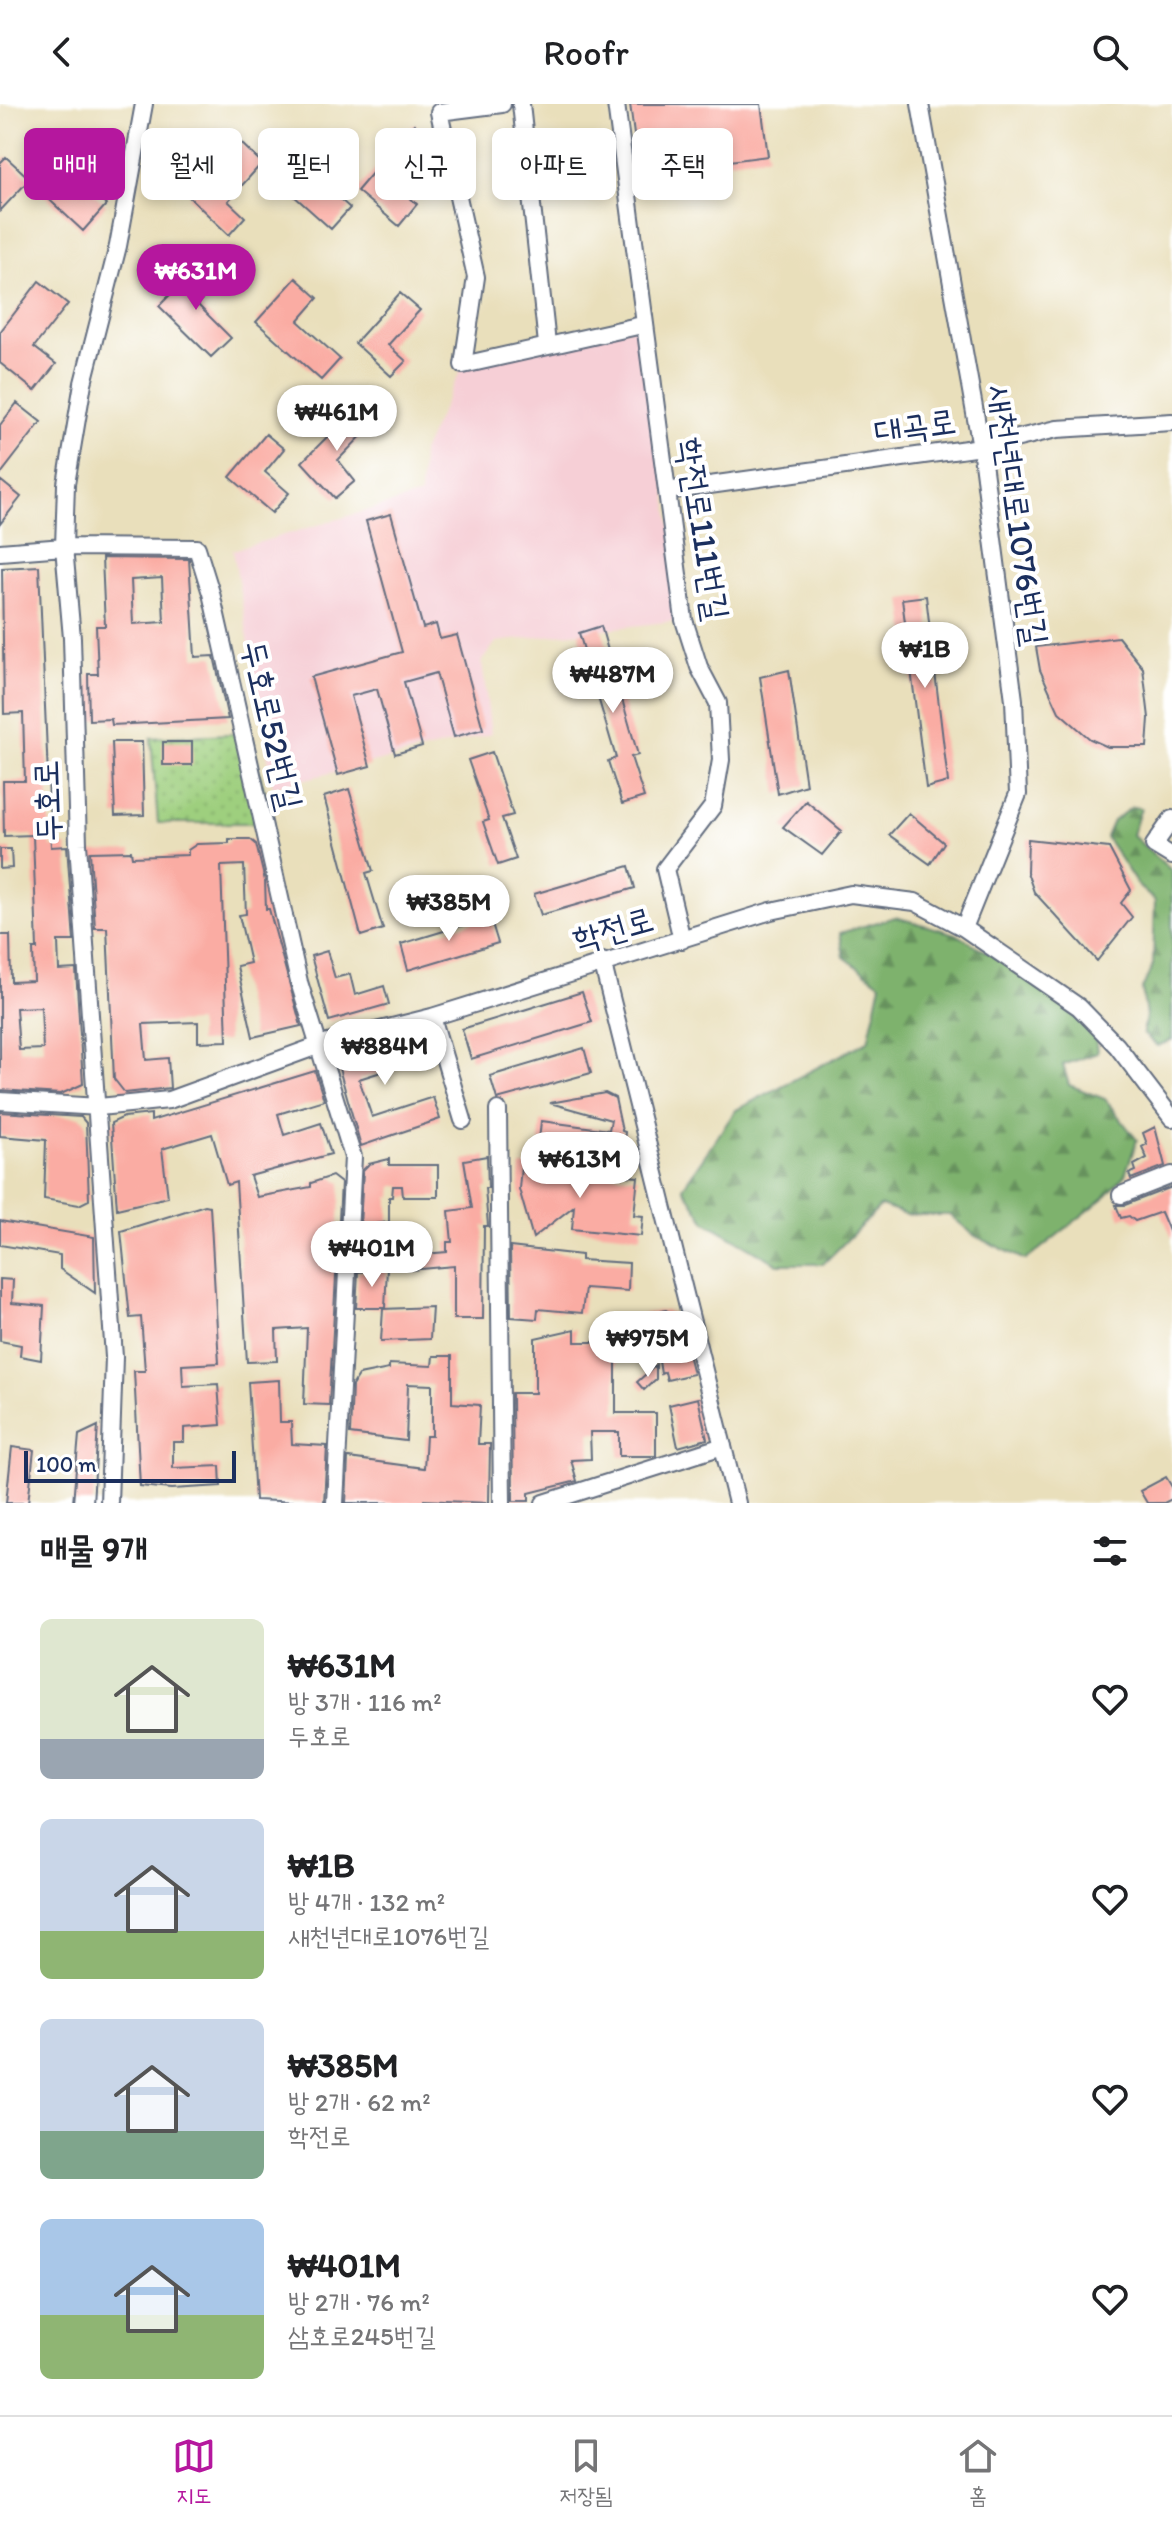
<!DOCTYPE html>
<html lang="ko">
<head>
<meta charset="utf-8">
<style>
  body { margin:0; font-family:Itim,"Poor Story",sans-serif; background:#f2f2f2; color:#202124; height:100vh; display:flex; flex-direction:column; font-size:30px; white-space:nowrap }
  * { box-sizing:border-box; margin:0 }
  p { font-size:26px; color:#757577 }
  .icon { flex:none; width:44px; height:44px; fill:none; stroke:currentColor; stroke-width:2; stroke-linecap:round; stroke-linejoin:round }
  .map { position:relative; height:1399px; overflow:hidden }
  .drawer { display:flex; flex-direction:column; background:#fff; flex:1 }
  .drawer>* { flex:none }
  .hud { position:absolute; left:24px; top:24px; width:1124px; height:72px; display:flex; gap:16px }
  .scale { position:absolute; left:24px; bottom:20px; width:212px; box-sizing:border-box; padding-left:8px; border:4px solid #1b2f5e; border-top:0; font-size:22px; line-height:28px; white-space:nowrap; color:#1b2f5e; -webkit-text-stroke:6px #fff; paint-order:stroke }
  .price { position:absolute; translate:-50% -68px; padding:0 18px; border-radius:28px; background:#fff; color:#222; font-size:26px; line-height:52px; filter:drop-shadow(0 2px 4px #0008) }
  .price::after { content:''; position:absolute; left:50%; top:48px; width:24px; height:18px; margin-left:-12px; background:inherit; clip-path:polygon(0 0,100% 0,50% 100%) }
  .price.on { background:#b5179e; color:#fff }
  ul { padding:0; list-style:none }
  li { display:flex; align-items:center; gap:24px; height:200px; padding:0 40px }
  li span { display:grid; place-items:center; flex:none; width:224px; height:160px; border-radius:12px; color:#555 }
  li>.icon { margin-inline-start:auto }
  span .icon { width:96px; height:96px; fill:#fffc; stroke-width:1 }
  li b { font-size:34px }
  h2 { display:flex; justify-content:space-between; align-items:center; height:96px; padding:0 40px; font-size:34px }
  .chip { padding:0 28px; border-radius:12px; background:#fff; box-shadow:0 4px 12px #0003; font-size:28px; line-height:72px }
  .chip.on { background:#b5179e; color:#fff }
  header { display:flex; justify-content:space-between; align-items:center; height:104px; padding:0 40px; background:#fff; font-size:36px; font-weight:600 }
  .tabs { display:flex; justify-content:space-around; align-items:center; height:112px; border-top:2px solid #e0e0e0; background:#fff; font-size:22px; color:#757577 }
  .tabs a { display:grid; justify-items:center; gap:4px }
  .tabs .on { color:#b5179e }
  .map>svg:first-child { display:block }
  .built { fill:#f6cfd6 }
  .forest { fill:url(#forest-firs); stroke:#4c7066; stroke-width:2 }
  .park { fill:url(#park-dots); stroke:#5c7f6e; stroke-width:2 }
  .building { fill:#faaca3; fill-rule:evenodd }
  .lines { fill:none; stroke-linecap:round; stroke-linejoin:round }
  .minor-casing { stroke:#636d7f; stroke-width:20 }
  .minor { stroke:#fff; stroke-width:16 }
  .labels { text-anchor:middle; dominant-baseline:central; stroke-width:8; stroke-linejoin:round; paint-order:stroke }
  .street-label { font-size:34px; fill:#1b2f5e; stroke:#fff }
</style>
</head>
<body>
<header><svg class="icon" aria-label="back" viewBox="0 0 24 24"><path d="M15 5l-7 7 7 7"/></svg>Roofr<svg class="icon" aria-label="search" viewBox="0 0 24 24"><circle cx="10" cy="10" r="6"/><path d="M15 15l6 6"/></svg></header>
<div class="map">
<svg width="1172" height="1399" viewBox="0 0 1172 1399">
  <defs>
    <pattern id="forest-firs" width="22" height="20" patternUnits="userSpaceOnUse" patternTransform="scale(2)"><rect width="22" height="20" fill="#7eb26d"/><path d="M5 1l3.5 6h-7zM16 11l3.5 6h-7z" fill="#66915d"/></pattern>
    <pattern id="park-dots" width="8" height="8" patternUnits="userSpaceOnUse" patternTransform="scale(2)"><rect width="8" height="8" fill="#9ecf7e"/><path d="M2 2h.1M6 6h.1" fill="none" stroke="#88b26f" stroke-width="1.8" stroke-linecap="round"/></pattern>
  </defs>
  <rect width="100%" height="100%" fill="#fff"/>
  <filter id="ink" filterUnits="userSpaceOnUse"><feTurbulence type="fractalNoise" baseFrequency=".0125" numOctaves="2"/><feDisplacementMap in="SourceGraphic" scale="16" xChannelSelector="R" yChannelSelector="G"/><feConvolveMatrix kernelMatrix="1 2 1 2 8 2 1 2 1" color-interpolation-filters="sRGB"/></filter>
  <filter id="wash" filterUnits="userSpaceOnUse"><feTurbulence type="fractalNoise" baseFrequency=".006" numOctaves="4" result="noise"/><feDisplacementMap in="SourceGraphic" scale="32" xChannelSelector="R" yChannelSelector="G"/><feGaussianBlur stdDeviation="1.8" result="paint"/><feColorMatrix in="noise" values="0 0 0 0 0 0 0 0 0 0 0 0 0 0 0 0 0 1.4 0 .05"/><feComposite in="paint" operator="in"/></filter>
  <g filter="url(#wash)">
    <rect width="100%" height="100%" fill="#e9dfbb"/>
    <path class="built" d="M642,221L684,516L496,538L482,557L491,630L273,683L233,446L420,391L422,348L463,261Z"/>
    <path class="forest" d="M1132,703L1141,704L1132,731L1172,767V936L1157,942L1143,929L1146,912L1142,885L1153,861L1155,797L1138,782L1106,733L1113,717Z
      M895,813L956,830L1024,870L1095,929L1097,949L1063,961L1069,981L1105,995L1137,1036L1125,1071L1104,1094L1026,1156L975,1132L950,1111H906L881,1102L823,1160H778L706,1118L683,1083L736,1006L868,937L881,880L844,853L840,829Z"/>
    <path class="park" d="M249,629L273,719H158L151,634Z"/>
    <g id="blocks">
      <path class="building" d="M630,0H761L768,52L639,69Z
        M414,20L434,37L436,45L401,86L417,100L399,122L357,87Z
        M324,37L343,54L321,78L350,104L331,125L284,83Z
        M240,38L262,59L228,97L245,113L229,131L189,93Z
        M80,44L104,65L87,83L106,101L83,127L40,87Z
        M6,53L30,75L0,107V59Z
        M199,161L217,179L197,200L231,234L211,253L159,202Z
        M296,174L318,194L298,217L340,255L321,276L256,218Z
        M39,177L68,200L34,243L56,260L35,287L0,259V228Z
        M400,189L420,206L388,241L406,257L391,272L355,239Z
        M17,299L41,318L0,371V321Z
        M357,303L373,320L338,356L355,377L335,394L302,358Z
        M266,330L284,345L265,368L289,389L272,409L230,373Z
        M0,376L21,393L0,420Z
        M391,410L423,524L436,520L440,535L457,531L483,625L454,633L436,569L404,578L422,642L395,650L377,585L351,592L370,662L338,671L311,573L402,548L366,417Z
        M102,454L189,455L195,553L214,552L228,615L112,621L111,615L89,616L88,570H98L96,522H105ZM162,474L164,518L133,520L131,476Z
        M39,462L51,743L67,742L74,837H58L59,866L76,865L83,980L61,990L0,986V831H10L11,878L34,877L33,845H37L33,731L4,732L3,677H25L23,609L4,610L2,464ZM41,903L43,945L19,946L16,904Z
        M926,492L948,678L926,684L902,495Z
        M601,522L638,651L631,653L644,693L622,700L608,657L616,654L579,529Z
        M1118,533L1143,564L1149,614L1147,643H1108L1090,635L1059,608L1040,566L1036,543Z
        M789,566L806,681L778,690L760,573Z
        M112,638H142L144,711L115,712Z
        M163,638H192V661H163Z
        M492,648L513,711L502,714L516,755L498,761L483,718L489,716L468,656Z
        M349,685L373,767L366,769L383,825L361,832L324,693Z
        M806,697L842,727L822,751L783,723Z
        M909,709L944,739L930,760L889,731Z
        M229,735H250L256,740L265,777L266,805H269L301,922L253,933L237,862L250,859L239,811L246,810L244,761L221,762L227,937L198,938V918L143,920L146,956L168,954L170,984L125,989L114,975L107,824H95L90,748L131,747L132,753L188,751V746L197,740L229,739Z
        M1028,735L1109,744L1131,786L1121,799L1132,813L1097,857L1034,788L1027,768Z
        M0,745H11L12,764L0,765Z
        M629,762L635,784L541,811L534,790Z
        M490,813L498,839L408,866L401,840Z
        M327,847L335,874L350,870L355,891L384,882L389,900L329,917L311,852Z
        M582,888L592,918L471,955L462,925Z
        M424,926L432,952L359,975L372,1013L433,993L440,1015L361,1042L336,954Z
        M584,944L591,969L497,995L490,972Z
        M315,967L324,996L278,1010L284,1031L321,1019L331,1050L250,1072L257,1093L311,1083V1079L332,1072L341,1079L329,1301L304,1300L307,1224L276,1226L277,1257L247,1258L236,1078L227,1081L212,1030L162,1045L168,1093L117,1105L111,1019L124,1013L151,1010V1017Z
        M605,989L615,994L622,1027L625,1028L623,1047L539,1037L541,1017L609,1026L611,1016L550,999Z
        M0,1008L81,1013L86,1019L89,1096L79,1101L44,1095L46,1036L0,1032Z
        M1155,1023L1165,1062L1131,1075L1129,1070L1136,1067L1134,1061L1147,1054L1142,1043L1147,1040L1143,1029Z
        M487,1052L488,1084H485L488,1122H484L483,1215H454V1162L410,1166L408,1139L423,1138L424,1150L447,1148V1138H452L449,1107L472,1104L464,1056Z
        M389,1055V1061H438V1093H403L402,1082H393L392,1093H389V1118L360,1122L363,1066L369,1060Z
        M521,1062L638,1073L634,1111L643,1112L641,1132L572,1125L574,1102L533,1134L519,1085Z
        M1172,1083V1134L1161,1108L1135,1117L1129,1112L1121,1114L1116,1101H1125Z
        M205,1101L210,1102L219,1259L182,1261L183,1282L218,1280L221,1321L184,1324V1338H173V1364L220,1362L221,1382L172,1385L140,1382L134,1267H145L141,1213L130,1214L121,1127Z
        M0,1117L94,1133L95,1189L60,1165V1151L0,1141Z
        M510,1143L581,1151V1156L629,1159L628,1187L585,1184L582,1209L538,1205L537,1215L511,1213Z
        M387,1164L385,1204H356L358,1168Z
        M0,1175L13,1176L12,1199L44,1202L41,1256L20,1252L21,1241L0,1237Z
        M432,1203L430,1235L381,1237L383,1205Z
        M666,1206L679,1214L693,1270L667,1276L665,1268L661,1270L657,1244L645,1232L628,1235L625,1213Z
        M575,1225V1238H616V1309H656V1352H619V1328H590L591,1355L571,1356L577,1377L529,1389V1397H513L512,1289H535V1234Z
        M433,1252H452V1299L480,1301L478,1340H490L489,1399L424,1396V1399H346L348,1354L424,1364L426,1332H432V1281L408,1280L406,1337L350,1330L352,1282L359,1271L389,1265V1260L432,1262Z
        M656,1261V1275L644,1286L637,1278Z
        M279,1276L280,1318H291L292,1340L327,1342L324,1399L255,1396L248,1278Z
        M698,1294L707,1335L678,1343L669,1301Z
        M98,1322L93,1399H73L79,1331Z
        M12,1343L34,1346L28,1399H6Z
        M1166,1373L1172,1383V1395L1164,1399H1147L1140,1387Z"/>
    </g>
  </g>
  <g filter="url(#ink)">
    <use href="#blocks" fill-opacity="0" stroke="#636d7f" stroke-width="2"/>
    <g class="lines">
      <g class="minor-casing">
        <path id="minor" d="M502,0L439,8L476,173L463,261L642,221
          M521,0L547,240
          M616,0L684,516L699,563L718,599L721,656L713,702L665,765L682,836
          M920,0L981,343L1014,596L1018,690L964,824
          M667,387L981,343L1057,325L1172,318
          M0,448L64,443L197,444L211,489L299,878L353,1053L335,1399
          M1172,715L1154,741L1172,752
          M602,857L737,1399
          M432,913L463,1016
          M0,997L99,1003L169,996L320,941L432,913L771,807L851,790L915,798L964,824L1079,903L1117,942L1172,1014
          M498,1006L502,1399
          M1121,1091L1172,1071
          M109,1399L114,1253L78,740L72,534L64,443L66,380L83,279L118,142L144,0
          M544,1399L723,1342"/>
      </g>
      <use href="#minor" class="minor"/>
    </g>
  </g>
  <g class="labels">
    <g class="street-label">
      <text transform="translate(915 322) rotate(-8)">대곡로</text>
      <text transform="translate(1018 411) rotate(82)">새천년대로1076번길</text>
      <text transform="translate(703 425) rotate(81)">학전로111번길</text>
      <text transform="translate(272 621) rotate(77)">두호로52번길</text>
      <text transform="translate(47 697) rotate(-92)">두호로</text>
      <text transform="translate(613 825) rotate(-16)">학전로</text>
    </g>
  </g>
</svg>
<div class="scale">100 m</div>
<b class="price on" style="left:196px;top:208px">₩631M</b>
<b class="price" style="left:337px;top:349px">₩461M</b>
<b class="price" style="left:925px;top:586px">₩1B</b>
<b class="price" style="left:613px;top:611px">₩487M</b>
<b class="price" style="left:449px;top:839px">₩385M</b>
<b class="price" style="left:385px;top:983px">₩884M</b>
<b class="price" style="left:580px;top:1096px">₩613M</b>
<b class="price" style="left:372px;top:1185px">₩401M</b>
<b class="price" style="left:648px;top:1275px">₩975M</b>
<div class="hud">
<a class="chip on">매매</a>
<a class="chip">월세</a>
<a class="chip">필터</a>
<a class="chip">신규</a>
<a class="chip">아파트</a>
<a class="chip">주택</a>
</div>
</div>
<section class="drawer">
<h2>매물 9개<svg class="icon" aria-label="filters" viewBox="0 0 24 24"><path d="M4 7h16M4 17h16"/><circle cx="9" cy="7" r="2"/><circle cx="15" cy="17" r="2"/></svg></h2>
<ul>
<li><span style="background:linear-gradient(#dfe7d0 75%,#9aa5b1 0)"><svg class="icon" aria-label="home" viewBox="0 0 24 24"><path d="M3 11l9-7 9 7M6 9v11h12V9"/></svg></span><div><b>₩631M</b><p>방 3개 · 116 m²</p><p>두호로</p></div><svg class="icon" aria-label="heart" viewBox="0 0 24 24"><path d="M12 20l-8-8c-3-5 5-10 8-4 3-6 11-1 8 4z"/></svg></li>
<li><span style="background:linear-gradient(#c9d6e8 70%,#8fb573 0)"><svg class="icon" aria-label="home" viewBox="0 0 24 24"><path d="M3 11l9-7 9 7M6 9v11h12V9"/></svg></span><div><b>₩1B</b><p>방 4개 · 132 m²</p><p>새천년대로1076번길</p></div><svg class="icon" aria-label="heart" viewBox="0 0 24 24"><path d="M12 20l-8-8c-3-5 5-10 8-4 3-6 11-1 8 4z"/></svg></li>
<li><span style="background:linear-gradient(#c9d6e8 70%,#7fa58c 0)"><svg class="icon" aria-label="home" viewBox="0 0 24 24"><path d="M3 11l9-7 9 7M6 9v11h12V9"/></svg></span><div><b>₩385M</b><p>방 2개 · 62 m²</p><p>학전로</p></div><svg class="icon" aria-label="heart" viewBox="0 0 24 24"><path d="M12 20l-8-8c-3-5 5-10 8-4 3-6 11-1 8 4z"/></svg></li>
<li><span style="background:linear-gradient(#a9c7e8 60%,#8fb573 0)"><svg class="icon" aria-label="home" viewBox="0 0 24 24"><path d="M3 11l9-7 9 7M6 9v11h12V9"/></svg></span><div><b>₩401M</b><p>방 2개 · 76 m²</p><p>삼호로245번길</p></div><svg class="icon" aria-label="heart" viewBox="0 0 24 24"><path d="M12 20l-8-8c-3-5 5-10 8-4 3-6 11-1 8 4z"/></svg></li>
</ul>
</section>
<nav class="tabs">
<a class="on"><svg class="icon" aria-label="map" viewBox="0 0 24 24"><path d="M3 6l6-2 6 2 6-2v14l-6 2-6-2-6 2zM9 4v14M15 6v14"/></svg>지도</a>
<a><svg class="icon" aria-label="saved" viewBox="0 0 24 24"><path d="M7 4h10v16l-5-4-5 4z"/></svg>저장됨</a>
<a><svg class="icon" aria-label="home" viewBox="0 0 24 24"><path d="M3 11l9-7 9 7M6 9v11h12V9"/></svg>홈</a>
</nav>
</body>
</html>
